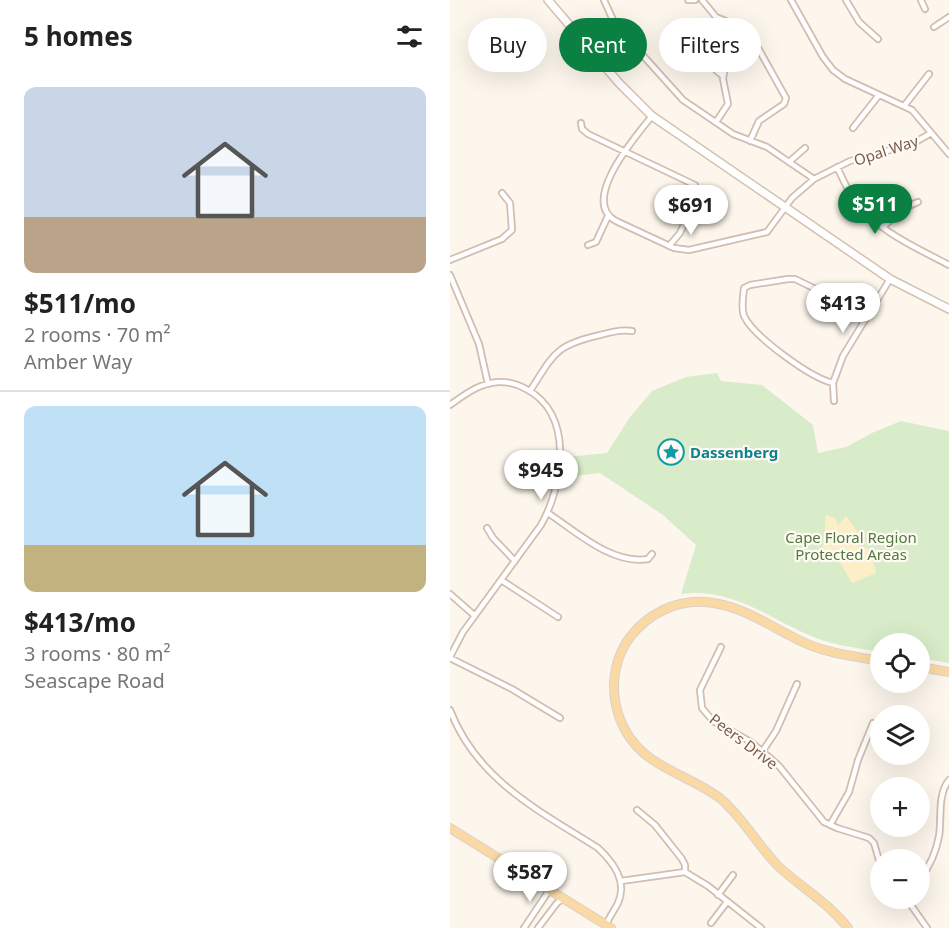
<!DOCTYPE html>
<html lang="en">
<head>
<meta charset="utf-8">
<style>
  body { margin:0; font-family:"Noto Sans",sans-serif; background:#f6f6f6; color:#222; height:100vh; display:flex; flex-direction:column; font-size:22px; white-space:nowrap }
  * { box-sizing:border-box; margin:0 }
  p { font-size:20px; color:#767676 }
  .icon { flex:none; width:33px; height:33px; fill:none; stroke:currentColor; stroke-width:2; stroke-linecap:round; stroke-linejoin:round }
  .map { position:relative; flex:1; overflow:hidden }
  .panel { display:flex; flex-direction:column; background:#fff; width:450px }
  .panel>* { flex:none }
  .top-card { position:absolute; left:18px; top:18px; width:390px; height:54px; display:flex; gap:12px }
  .fabs { position:absolute; left:420px; top:633px; display:grid; gap:12px }
  .fabs a { display:grid; place-items:center; width:60px; height:60px; border-radius:50%; background:#fff; box-shadow:0 6px 24px #0002; font-size:30px }
  .price { position:absolute; translate:-50% -51px; padding:0 14px; border-radius:21px; background:#fff; color:#222; font-size:20px; line-height:39px; filter:drop-shadow(0 2px 3px #0008) }
  .price::after { content:''; position:absolute; left:50%; top:36px; width:18px; height:14px; margin-left:-9px; background:inherit; clip-path:polygon(0 0,100% 0,50% 100%) }
  .price.current { background:#0b8043; color:#fff }
  ul { padding:0; list-style:none }
  li { display:grid; align-content:center; gap:12px; height:318px; padding:0 24px }
  li+li { border-top:2px solid #e0e0e0 }
  li span { display:grid; place-items:center; height:186px; border-radius:12px; color:#555 }
  li>.icon { margin-inline-start:auto }
  span .icon { width:108px; height:108px; fill:#fffc; stroke-width:1 }
  li b { font-size:26px }
  h2 { display:flex; justify-content:space-between; align-items:center; height:72px; padding:0 24px; font-size:26px }
  .tag { padding:0 21px; border-radius:27px; background:#fff; box-shadow:0 6px 24px #0002; font-size:21px; line-height:54px }
  .tag.current { background:#0b8043; color:#fff }
  main { display:flex; flex:1; min-height:0 }
  .map>svg:first-child { display:block }
  .green { fill:#d8ecc9 }
  .sand { fill:#fcefc7 }
  .lines { fill:none; stroke-linecap:round; stroke-linejoin:round }
  .street-casing { stroke:#d1beb0; stroke-width:8 }
  .secondary-casing { stroke:#d6c0b0; stroke-width:10 }
  .primary-casing { stroke:#dad1cd; stroke-width:10 }
  .street { stroke:#fff; stroke-width:4.5 }
  .secondary { stroke:#fff; stroke-width:7 }
  .primary { stroke:#fbd9a5; stroke-width:8 }
  .labels { text-anchor:middle; dominant-baseline:central; stroke-width:4.5; stroke-linejoin:round; paint-order:stroke }
  .street-label { font-size:15px; fill:#7a5c4d; stroke:#fffaf3 }
  .culture-label { font-size:15px; font-weight:bold; fill:#0d838f; stroke:#fffaf3; text-anchor:start }
  .park-label { font-size:15px; fill:#537a41; stroke:#fffaf3 }
</style>
</head>
<body>
<main>
<section class="panel">
<h2>5 homes<svg class="icon" aria-label="filters" viewBox="0 0 24 24"><path d="M4 7h16M4 17h16"/><circle cx="9" cy="7" r="2"/><circle cx="15" cy="17" r="2"/></svg></h2>
<ul>
<li><span style="background:linear-gradient(#c9d6e8 70%,#b9a48a 0)"><svg class="icon" aria-label="home" viewBox="0 0 24 24"><path d="M3 11l9-7 9 7M6 9v11h12V9"/></svg></span><div><b>$511/mo</b><p>2 rooms · 70 m²</p><p>Amber Way</p></div></li>
<li><span style="background:linear-gradient(#bfe0f5 75%,#c2b280 0)"><svg class="icon" aria-label="home" viewBox="0 0 24 24"><path d="M3 11l9-7 9 7M6 9v11h12V9"/></svg></span><div><b>$413/mo</b><p>3 rooms · 80 m²</p><p>Seascape Road</p></div></li>
</ul>
</section>
<div class="map">
<svg width="499" height="928" viewBox="0 0 499 928">
  <rect width="100%" height="100%" fill="#fdf6ec"/>
  <path class="green" d="M267,373L271,381L312,385L363,425L368,453L396,447L424,432L451,421L499,431V663L470,658V644H430V652C409,648 387,646 366,638C320,620 284,587 231,594L246,545L213,515L150,473L116,477L117,457L157,453L180,417L202,391L236,377Z"/>
  <path class="sand" d="M376,515L385,518L388,525L396,516L407,531L402,544L420,549L426,573L402,583L388,559L372,556Z"/>
  <g class="lines">
    <g class="street-casing">
      <path id="street" d="M154,0L163,20L170,30L233,100L283,134L317,147L364,179
        M238,0H245
        M252,0L266,17L298,30L336,98L334,104L309,121L300,141
        M341,0L373,57L383,70L395,79L462,110L499,154
        M396,0L409,22L428,39
        M471,0L475,9
        M484,27L499,17
        M250,57L273,76
        M454,106L479,74
        M202,116C186,136 129,201 166,221L224,248L239,250L317,232L342,198L364,179L400,161L462,144L481,133
        M266,122L278,104L273,79L275,65
        M131,123L132,129L138,134L245,185
        M403,128L429,95
        M339,162L355,148
        M387,167C392,177 396,187 402,196C424,230 465,247 499,265
        M433,227L452,209L468,202
        M138,245L146,242L158,216
        M219,246L230,233L240,211
        M0,260L52,239L62,230L60,203L52,193
        M0,275L29,344L38,384
        M383,383C361,378 304,337 294,316C291,308 293,296 294,288L300,285L338,279H345L390,301L417,317
        M80,391C104,354 105,345 150,335C160,332 172,329 182,331
        M384,401L383,383L393,356L440,279
        M0,405C10,398 20,390 31,386C46,380 62,381 76,389C125,414 113,486 91,525L13,632L0,657
        M98,513C125,531 162,565 198,559L202,554
        M37,528L43,538L65,561
        M51,580L108,617
        M0,594L24,615
        M271,647L250,690L252,708L263,721L301,742L319,757L329,766L374,822L387,828L419,838L424,843L430,864
        M0,658L62,689L110,718
        M0,710C27,780 88,810 148,848C163,862 178,881 168,903C164,911 159,917 156,925
        M312,752L326,731L347,684
        M187,810L205,825L232,859L235,865V872
        M380,825L399,792L408,760L423,723
        M470,879C480,866 486,853 489,836C492,818 487,795 499,780
        M171,881L235,872L258,886L311,928
        M268,895L283,875
        M456,898L477,928
        M261,923L277,902
        M74,928L100,889
        M88,928L107,903L114,898"/>
    </g>
    <g class="secondary-casing">
      <path id="secondary" d="M98,0L169,83L202,116L440,279L499,309"/>
    </g>
    <g class="primary-casing">
      <path id="primary" d="M470,667L499,672
        M0,828L161,928
        M398,928C378,902 350,887 327,865C307,844 293,818 271,799C249,782 222,774 200,758C162,731 152,675 180,637C198,614 225,600 255,602C291,604 324,629 355,643C379,654 405,656 430,661"/>
    </g>
    <use href="#street" class="street"/>
    <use href="#secondary" class="secondary"/>
    <use href="#primary" class="primary"/>
  </g>
  <defs>
    <g id="sight-ring" transform="scale(1.35)"><circle r="9.5" fill="#fffaf3" stroke="#0f9aa8" stroke-width="1.5"/><path d="M0-6L1.8-2.2L6-1.7L2.9 1.2L3.7 5.4L0 3.3L-3.7 5.4L-2.9 1.2L-6-1.7L-1.8-2.2Z" fill="#0f9aa8"/></g>
  </defs>
  <g fill-rule="evenodd">
    <use href="#sight-ring" x="221" y="452"/>
  </g>
  <g class="labels">
    <g class="street-label">
      <text transform="translate(436 150) rotate(-18)">Opal Way</text>
      <text transform="translate(294 741) rotate(37)">Peers Drive</text>
    </g>
    <g class="culture-label">
      <text x="240" y="452">Dassenberg</text>
    </g>
    <g class="park-label">
      <text x="401" y="537">Cape Floral Region<tspan x="401" dy="17">Protected Areas</tspan></text>
    </g>
  </g>
</svg>
<div class="fabs">
<a><svg class="icon" aria-label="locate" viewBox="0 0 24 24"><circle cx="12" cy="12" r="6"/><path d="M12 2v4M12 18v4M2 12h4M18 12h4"/></svg></a>
<a><svg class="icon" aria-label="layers" viewBox="0 0 24 24"><path d="M12 4l9 5-9 5-9-5zM3 14l9 5 9-5"/></svg></a>
<a>+</a>
<a>−</a>
</div>
<b class="price current" style="left:425px;top:235px">$511</b>
<b class="price" style="left:241px;top:236px">$691</b>
<b class="price" style="left:393px;top:334px">$413</b>
<b class="price" style="left:91px;top:501px">$945</b>
<b class="price" style="left:80px;top:903px">$587</b>
<div class="top-card">
<a class="tag">Buy</a>
<a class="tag current">Rent</a>
<a class="tag">Filters</a>
</div>
</div>
</main>
</body>
</html>
